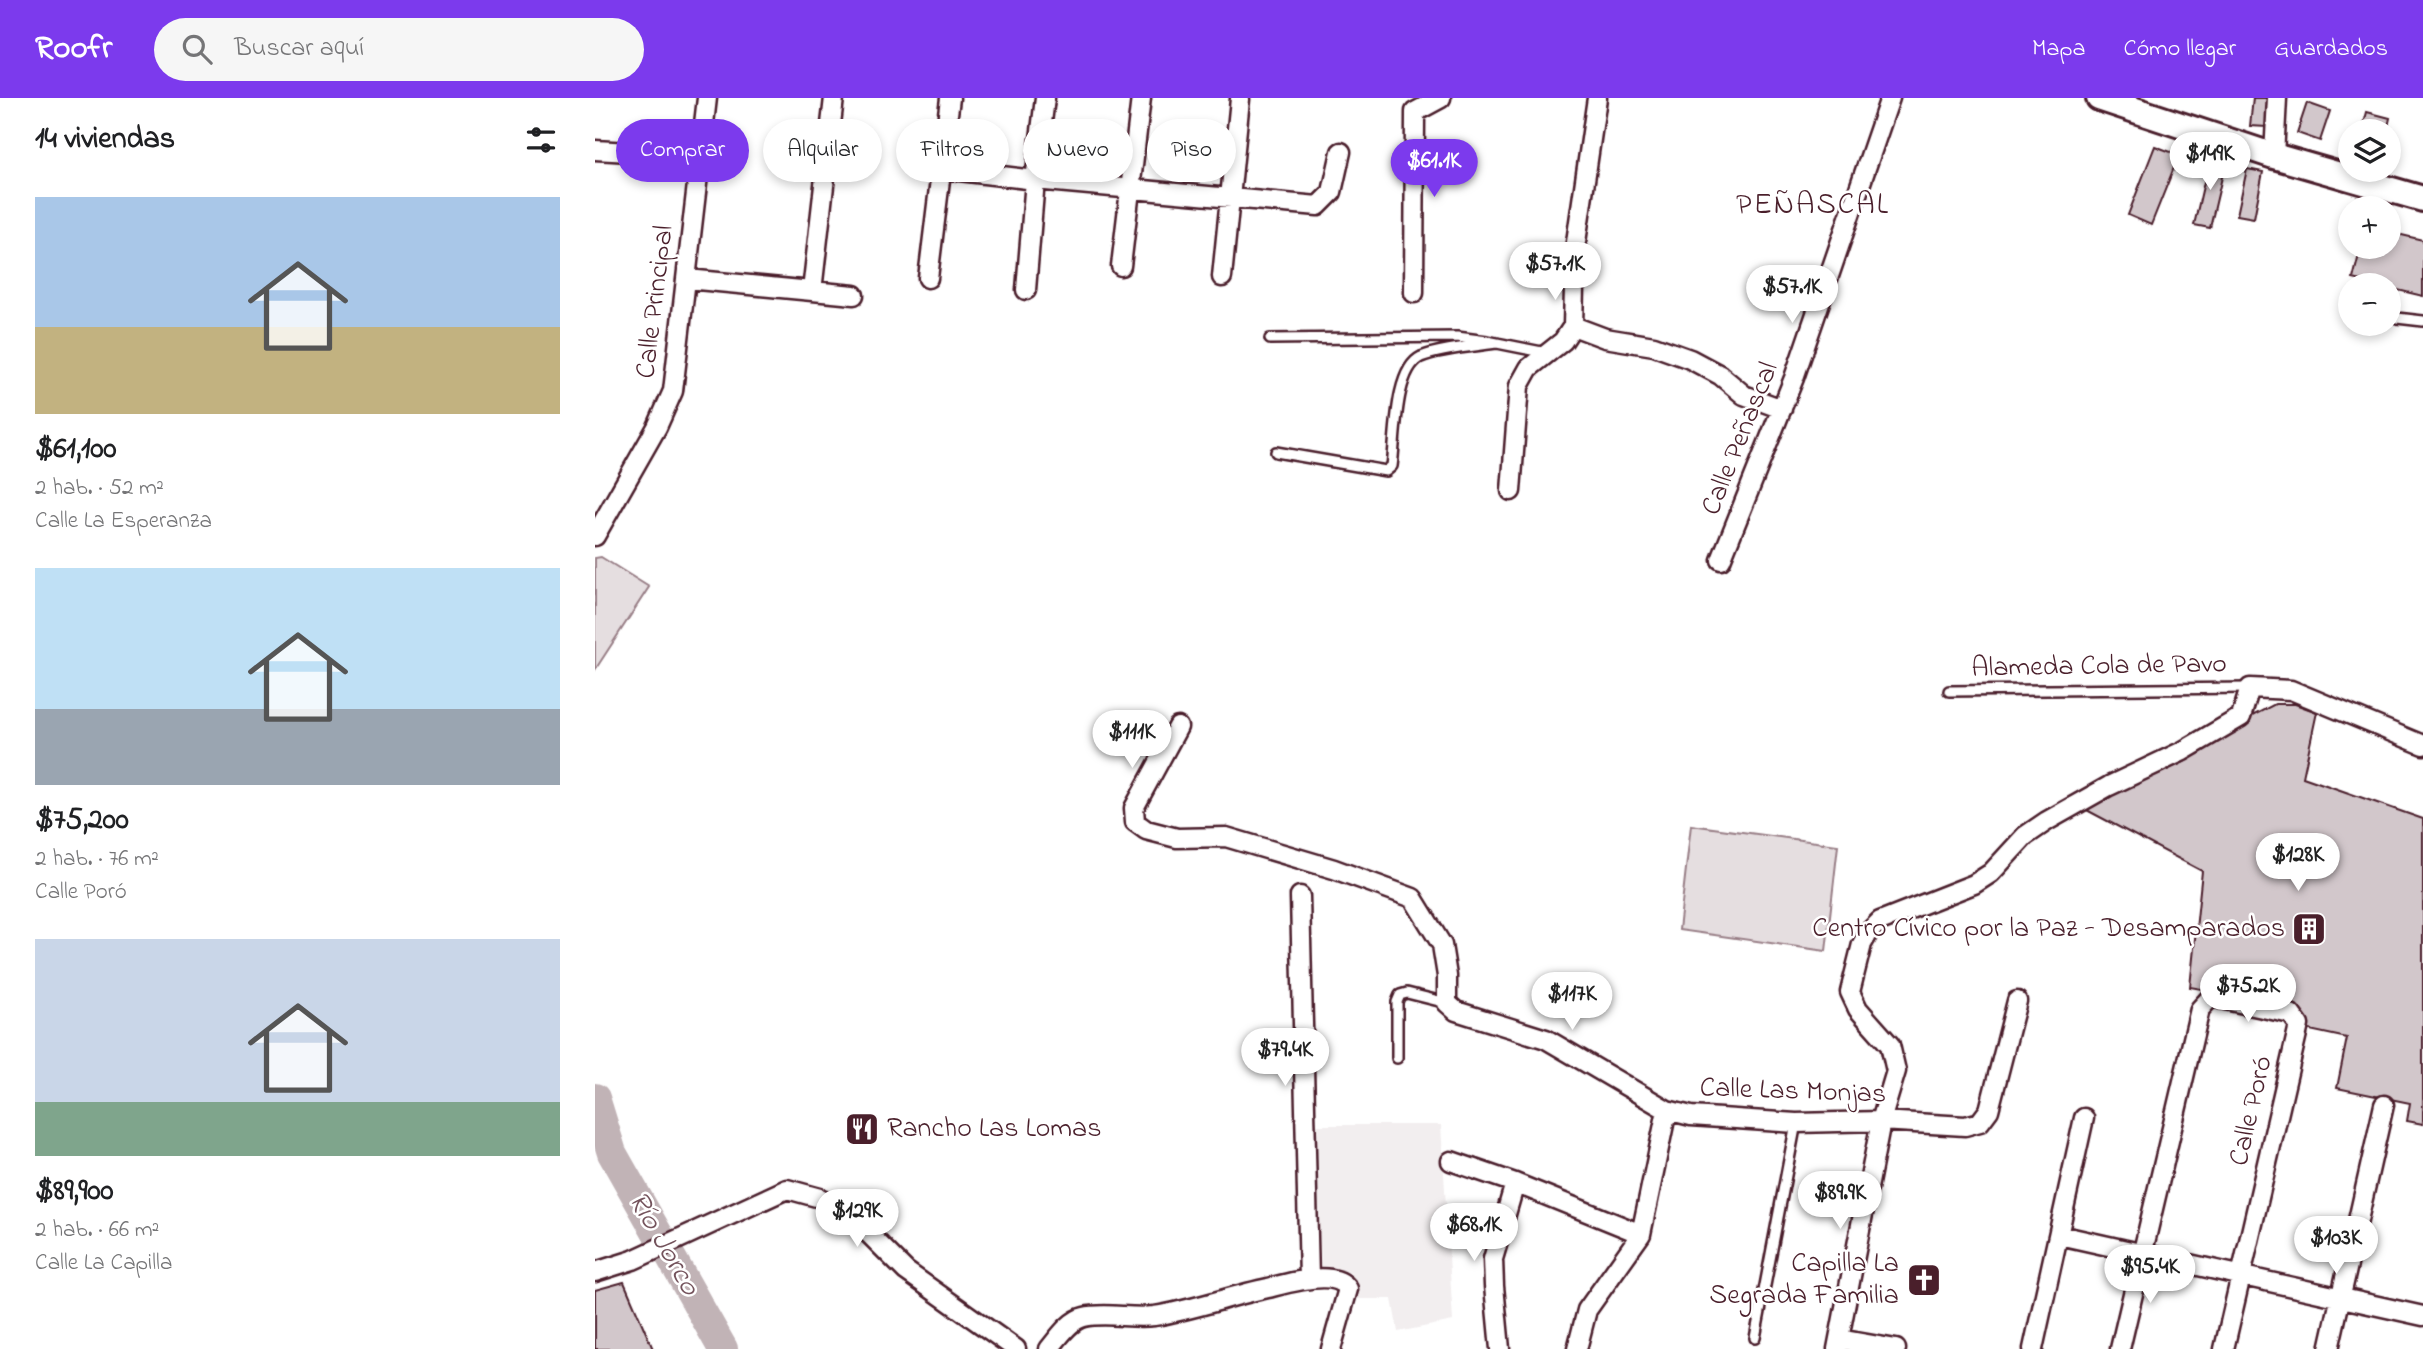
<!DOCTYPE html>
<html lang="es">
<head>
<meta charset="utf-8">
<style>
  body { margin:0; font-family:"Indie Flower",sans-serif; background:#f6f6f6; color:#202124; height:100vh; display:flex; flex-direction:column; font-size:26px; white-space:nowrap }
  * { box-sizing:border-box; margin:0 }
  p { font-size:23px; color:#757577 }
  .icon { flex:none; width:38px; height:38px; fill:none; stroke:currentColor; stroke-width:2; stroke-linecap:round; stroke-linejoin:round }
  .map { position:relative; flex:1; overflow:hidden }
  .sheet { display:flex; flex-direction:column; background:#fff; width:595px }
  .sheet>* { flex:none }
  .guide { position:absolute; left:21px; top:21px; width:665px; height:63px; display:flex; gap:14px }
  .buttons { position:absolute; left:1743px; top:21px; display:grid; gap:14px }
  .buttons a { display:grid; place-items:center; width:63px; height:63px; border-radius:50%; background:#fff; box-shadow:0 4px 10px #0003; font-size:35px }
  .price { position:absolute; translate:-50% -60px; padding:0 16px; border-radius:24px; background:#fff; color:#222; font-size:23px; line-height:46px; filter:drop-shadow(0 2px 4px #0008) }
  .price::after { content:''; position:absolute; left:50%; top:42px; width:21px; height:16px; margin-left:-10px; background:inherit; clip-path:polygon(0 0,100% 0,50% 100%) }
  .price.current { background:#7c3aed; color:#fff }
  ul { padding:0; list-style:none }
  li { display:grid; align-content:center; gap:14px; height:371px; padding:0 35px }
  li span { display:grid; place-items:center; height:217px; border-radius:0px; color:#555 }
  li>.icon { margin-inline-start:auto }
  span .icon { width:126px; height:126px; fill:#fffc; stroke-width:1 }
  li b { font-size:30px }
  h2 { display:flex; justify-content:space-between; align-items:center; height:84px; padding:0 35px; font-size:30px }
  .chip { padding:0 24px; border-radius:32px; background:#fff; box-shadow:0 4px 10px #0003; font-size:24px; line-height:63px }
  .chip.current { background:#7c3aed; color:#fff }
  header { display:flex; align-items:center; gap:42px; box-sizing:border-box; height:98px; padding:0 35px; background:#7c3aed; color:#fff }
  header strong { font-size:33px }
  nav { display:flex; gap:38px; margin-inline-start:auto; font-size:24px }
  .search { width:490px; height:63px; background:#f6f6f6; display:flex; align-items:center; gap:18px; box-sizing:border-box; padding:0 24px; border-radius:38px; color:#757577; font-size:26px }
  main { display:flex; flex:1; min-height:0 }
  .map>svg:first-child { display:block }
  .built { fill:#f2eeef }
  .green { fill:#e5dee0; stroke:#987e86; stroke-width:2 }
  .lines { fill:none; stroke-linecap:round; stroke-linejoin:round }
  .river { stroke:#c1b3b6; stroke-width:30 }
  .building { fill:#d2c7cb; stroke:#4a1f2b; stroke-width:2 }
  .lane-casing { stroke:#4a1f2b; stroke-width:14 }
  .street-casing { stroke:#4a1f2b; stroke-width:23 }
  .secondary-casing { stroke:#4a1f2b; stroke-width:30 }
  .lane { stroke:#fff; stroke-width:9 }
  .street { stroke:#fff; stroke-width:18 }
  .secondary { stroke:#fff; stroke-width:24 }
  .labels { text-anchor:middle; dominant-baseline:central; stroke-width:5; stroke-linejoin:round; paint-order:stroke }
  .street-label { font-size:28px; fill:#4a1f2b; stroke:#fff }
  .poi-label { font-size:28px; fill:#4a1f2b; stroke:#fff; text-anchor:end }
  .neighbourhood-label { font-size:30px; letter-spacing:2px; fill:#4a1f2b; stroke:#fff }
  .water-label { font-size:30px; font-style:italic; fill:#74535c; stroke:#fff }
</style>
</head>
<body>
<header>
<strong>Roofr</strong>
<div class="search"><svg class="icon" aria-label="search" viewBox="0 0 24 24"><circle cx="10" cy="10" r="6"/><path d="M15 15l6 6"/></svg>Buscar aquí</div>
<nav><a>Mapa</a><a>Cómo llegar</a><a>Guardados</a></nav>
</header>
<main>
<section class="sheet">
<h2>14 viviendas<svg class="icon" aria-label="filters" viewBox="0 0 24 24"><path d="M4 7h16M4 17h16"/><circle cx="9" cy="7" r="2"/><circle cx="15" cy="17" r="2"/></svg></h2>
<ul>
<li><span style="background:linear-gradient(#a9c7e8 60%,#c2b280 0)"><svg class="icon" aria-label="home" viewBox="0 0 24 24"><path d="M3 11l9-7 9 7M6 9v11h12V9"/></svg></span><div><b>$61,100</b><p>2 hab. · 52 m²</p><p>Calle La Esperanza</p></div></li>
<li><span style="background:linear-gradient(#bfe0f5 65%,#9aa5b1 0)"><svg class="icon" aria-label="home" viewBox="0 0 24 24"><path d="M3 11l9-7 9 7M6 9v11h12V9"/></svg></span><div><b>$75,200</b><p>2 hab. · 76 m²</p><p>Calle Poró</p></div></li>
<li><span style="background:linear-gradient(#c9d6e8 75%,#7fa58c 0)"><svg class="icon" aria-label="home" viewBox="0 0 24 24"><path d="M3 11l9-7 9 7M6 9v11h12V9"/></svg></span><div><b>$89,900</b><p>2 hab. · 66 m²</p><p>Calle La Capilla</p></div></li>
</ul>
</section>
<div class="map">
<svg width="1828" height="1251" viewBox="0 0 1828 1251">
  <rect width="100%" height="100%" fill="#fff"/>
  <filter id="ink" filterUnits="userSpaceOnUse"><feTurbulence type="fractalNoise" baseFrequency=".0143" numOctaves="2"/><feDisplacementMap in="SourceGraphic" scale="14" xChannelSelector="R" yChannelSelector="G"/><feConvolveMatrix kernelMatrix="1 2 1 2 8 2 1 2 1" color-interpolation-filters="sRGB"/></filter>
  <g filter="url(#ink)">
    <path class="built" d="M720,1027H846L858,1223L803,1234L797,1201H759L756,1175L726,1168Z"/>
    <path class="green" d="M6,459L54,489L0,572V460Z
      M1096,727L1243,747L1231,853L1084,832Z"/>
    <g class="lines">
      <path class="river" d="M0,1000L17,1055L128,1251"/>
    </g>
    <path class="building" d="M1658,0H1674L1672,29L1655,28Z
      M1712,5L1735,13L1725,43L1702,35Z
      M1772,14L1795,20L1792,33H1767Z
      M1560,48L1584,57L1556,127L1533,117Z
      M1615,58L1631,62L1615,130L1599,127Z
      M1652,71L1668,74L1659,120L1642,117Z
      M1794,134L1828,142V198L1794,190V187H1784L1758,181L1766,149H1794Z
      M1680,606H1700L1722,614L1708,679L1828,721V1026L1812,1023L1815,1005L1742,990L1752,940L1710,931L1707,916L1695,907L1595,889L1607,773L1486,709L1589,664L1657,618Z
      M29,1184L58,1251H0V1192Z"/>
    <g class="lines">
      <g class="lane-casing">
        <path id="lane" d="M1802,220L1828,223
          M675,241L862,239L892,243L952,255
          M681,354L791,373L797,368C801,341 799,272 826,259C844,251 881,248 902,245
          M1354,593L1655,590
          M802,960V904L805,897L812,895L852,905
          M1160,1240L1201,1025"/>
      </g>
      <g class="street-casing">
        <path id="street" d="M0,52L104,58
          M1679,58L1682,0
          M347,71L440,82L723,108L737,94L746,54
          M526,168L546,0
          M627,179L645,1
          M333,180L355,0
          M92,181L259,197
          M431,192L440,82L450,0
          M217,193L239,0
          M819,195L820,14L846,0
          M978,228L1010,240L1059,248L1095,261L1125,277L1149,297L1187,311
          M916,393L924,288L934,270L968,243L978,228L980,151L1002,0
          M0,438L62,329L78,293L112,0
          M1126,462L1199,280L1295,0
          M583,629L539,710L540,724L551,732L582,740L631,739L739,771L818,800L847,847L852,878V905L861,913L951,941L1072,1012L1096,1018L1201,1025L1286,1023L1370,1028L1385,1024L1394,1012L1422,903
          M705,798L714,1181
          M856,1063L920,1085L1046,1136
          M1464,1137L1828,1218
          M0,1174L38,1162L192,1091L225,1100L258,1120L311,1173L421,1251
          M1244,1241L1301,1251
          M454,1251C463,1240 475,1222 489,1219C512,1214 536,1221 559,1218C598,1212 635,1198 673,1190C693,1185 742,1170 753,1191L736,1251
          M905,1251L899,1188L898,1161L920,1085
          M982,1251L992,1212L1046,1136L1072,1012
          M1242,1251L1286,1023L1301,973L1295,947L1263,911L1255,894L1267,846L1274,834L1285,823L1379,786L1396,775L1430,738L1452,723L1514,688L1588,653L1646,619L1655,590L1696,592L1828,647
          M1438,1251L1489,1020
          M1525,1251L1605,911L1616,899L1696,916L1704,927L1629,1251
          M1734,1251L1789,1007"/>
      </g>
      <g class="secondary-casing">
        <path id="secondary" d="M1504,0L1679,58L1828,101"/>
      </g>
      <use href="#lane" class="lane"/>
      <use href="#street" class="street"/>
      <use href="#secondary" class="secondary"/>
    </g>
  </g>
  <defs>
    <g id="building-square" transform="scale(1.75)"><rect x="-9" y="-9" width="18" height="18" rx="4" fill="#4a1f2b" stroke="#fff"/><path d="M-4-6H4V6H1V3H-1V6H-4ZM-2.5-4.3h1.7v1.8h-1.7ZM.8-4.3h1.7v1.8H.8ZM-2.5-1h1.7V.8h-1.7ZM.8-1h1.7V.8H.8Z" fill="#fff"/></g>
    <g id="restaurant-square" transform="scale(1.75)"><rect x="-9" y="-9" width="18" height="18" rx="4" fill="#4a1f2b" stroke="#fff"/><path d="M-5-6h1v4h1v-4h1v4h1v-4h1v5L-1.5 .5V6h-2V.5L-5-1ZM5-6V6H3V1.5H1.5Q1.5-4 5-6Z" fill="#fff"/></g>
    <g id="church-square" transform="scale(1.75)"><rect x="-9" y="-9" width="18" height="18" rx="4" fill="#4a1f2b" stroke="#fff"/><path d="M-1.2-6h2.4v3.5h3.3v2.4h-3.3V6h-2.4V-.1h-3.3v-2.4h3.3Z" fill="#fff"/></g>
  </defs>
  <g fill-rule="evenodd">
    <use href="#building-square" x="1714" y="831"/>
    <use href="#restaurant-square" x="267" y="1031"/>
    <use href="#church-square" x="1329" y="1182"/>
  </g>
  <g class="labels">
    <g class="street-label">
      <text transform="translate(61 204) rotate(-83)">Calle Principal</text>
      <text transform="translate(1146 341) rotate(-68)">Calle Peñascal</text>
      <text transform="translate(1504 569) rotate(-1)">Alameda Cola de Pavo</text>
      <text transform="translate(1198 994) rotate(2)">Calle Las Monjas</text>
      <text transform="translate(1657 1013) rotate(-77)">Calle Poró</text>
    </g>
    <g class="poi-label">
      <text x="1690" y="831">Centro Cívico por la Paz - Desamparados</text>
      <text x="292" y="1031" text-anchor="start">Rancho Las Lomas</text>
      <text x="1304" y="1166">Capilla La<tspan x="1304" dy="32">Segrada Familia</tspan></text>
    </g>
    <g class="neighbourhood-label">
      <text x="1218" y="108">PEÑASCAL</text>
    </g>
    <g class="water-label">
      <text transform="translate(68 1146) rotate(60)">Río Jorco</text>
    </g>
  </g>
</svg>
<div class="buttons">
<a><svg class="icon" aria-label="layers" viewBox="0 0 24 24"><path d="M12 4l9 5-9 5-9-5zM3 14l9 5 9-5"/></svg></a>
<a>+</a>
<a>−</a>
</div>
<b class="price" style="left:1615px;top:94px">$149K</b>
<b class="price current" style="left:839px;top:101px">$61.1K</b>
<b class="price" style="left:960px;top:204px">$57.1K</b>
<b class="price" style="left:1197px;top:227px">$57.1K</b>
<b class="price" style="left:537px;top:672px">$111K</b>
<b class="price" style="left:1703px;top:795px">$128K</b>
<b class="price" style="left:1653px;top:926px">$75.2K</b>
<b class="price" style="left:977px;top:934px">$117K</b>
<b class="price" style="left:690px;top:990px">$79.4K</b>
<b class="price" style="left:1245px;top:1133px">$89.9K</b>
<b class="price" style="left:262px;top:1151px">$129K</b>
<b class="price" style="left:879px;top:1165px">$68.1K</b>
<b class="price" style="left:1741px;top:1178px">$103K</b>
<b class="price" style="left:1555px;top:1207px">$95.4K</b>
<div class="guide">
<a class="chip current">Comprar</a>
<a class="chip">Alquilar</a>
<a class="chip">Filtros</a>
<a class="chip">Nuevo</a>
<a class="chip">Piso</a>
</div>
</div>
</main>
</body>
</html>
